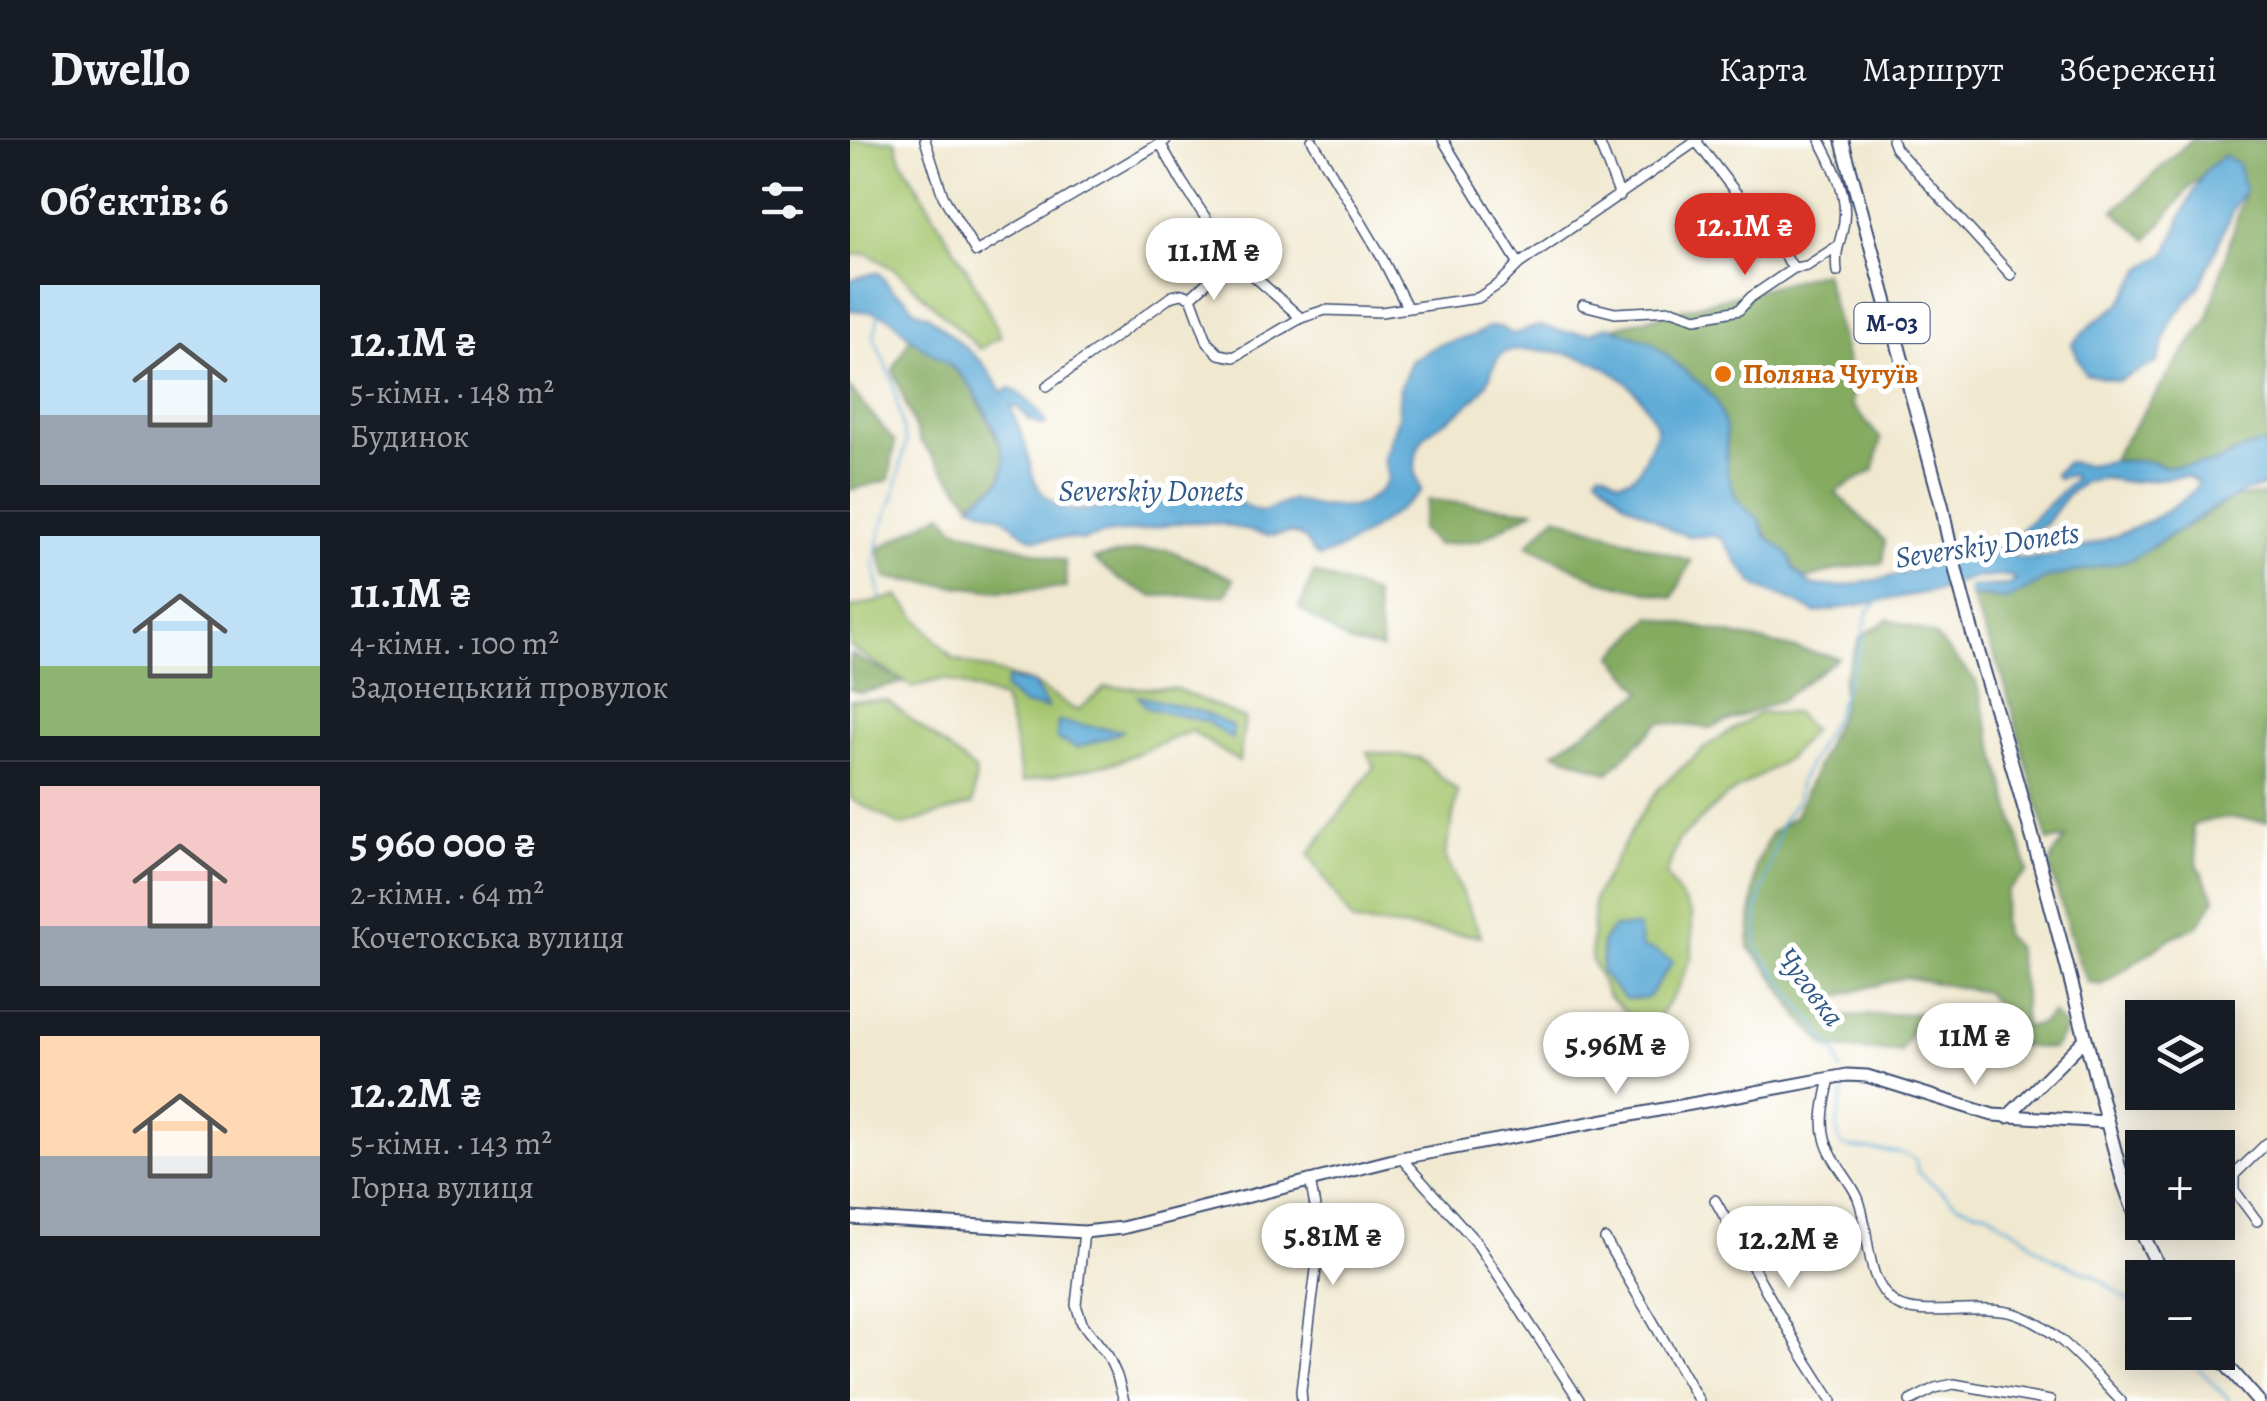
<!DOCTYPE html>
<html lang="uk">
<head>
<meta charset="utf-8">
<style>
  body { margin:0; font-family:Alegreya,serif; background:#20242c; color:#f1f3f6; height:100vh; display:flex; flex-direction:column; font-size:38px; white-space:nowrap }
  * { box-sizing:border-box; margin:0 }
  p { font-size:32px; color:#9ea1a6 }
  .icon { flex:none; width:55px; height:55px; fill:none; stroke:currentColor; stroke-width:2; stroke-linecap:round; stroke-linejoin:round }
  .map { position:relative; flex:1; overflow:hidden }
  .side { display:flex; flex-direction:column; background:#171b24; width:850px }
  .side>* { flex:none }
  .controls { position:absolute; left:1275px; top:860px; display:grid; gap:20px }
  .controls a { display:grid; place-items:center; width:110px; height:110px; border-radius:0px; background:#171b24; box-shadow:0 5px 25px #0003; font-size:50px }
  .price { position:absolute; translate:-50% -85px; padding:0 22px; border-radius:35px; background:#fff; color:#222; font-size:32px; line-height:65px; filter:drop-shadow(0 2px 5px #0008) }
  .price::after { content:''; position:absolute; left:50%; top:60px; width:30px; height:22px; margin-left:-15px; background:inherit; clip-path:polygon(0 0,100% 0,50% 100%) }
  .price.on { background:#d93025; color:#fff }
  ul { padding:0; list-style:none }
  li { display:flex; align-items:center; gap:30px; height:250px; padding:0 40px }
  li+li { border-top:2px solid #363941 }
  li span { display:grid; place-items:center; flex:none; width:280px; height:200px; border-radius:0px; color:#555 }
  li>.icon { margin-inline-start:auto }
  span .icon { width:120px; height:120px; fill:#fffc; stroke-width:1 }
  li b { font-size:42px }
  h2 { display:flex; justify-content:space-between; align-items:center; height:120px; padding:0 40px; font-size:42px }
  header { display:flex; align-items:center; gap:60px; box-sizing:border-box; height:140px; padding:0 50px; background:#171b24; border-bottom:2px solid #363941 }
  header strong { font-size:48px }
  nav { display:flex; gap:55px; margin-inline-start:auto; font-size:35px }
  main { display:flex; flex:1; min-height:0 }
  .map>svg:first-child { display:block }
  .green { fill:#a5c66e; stroke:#607a66; stroke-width:2.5 }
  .forest { fill:#84ab61; stroke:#506d60; stroke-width:2.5 }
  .water { fill:#5dabd7; stroke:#3c6d9a; stroke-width:2.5; fill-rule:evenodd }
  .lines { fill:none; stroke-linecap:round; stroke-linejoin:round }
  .stream { stroke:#5dabd7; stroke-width:2.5 }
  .minor-casing { stroke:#3b4b6f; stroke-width:12 }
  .major-casing { stroke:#3b4b6f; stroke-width:15 }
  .highway-casing { stroke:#3b4b6f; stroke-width:16 }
  .minor { stroke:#fff; stroke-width:9 }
  .major { stroke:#fff; stroke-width:11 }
  .highway { stroke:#fff; stroke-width:12 }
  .food-dot { fill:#e8710a; stroke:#fff; stroke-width:4 }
  .labels { text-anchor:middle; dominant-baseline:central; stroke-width:10; stroke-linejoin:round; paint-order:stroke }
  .shield { fill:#fff; stroke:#5f6d8e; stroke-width:2.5 }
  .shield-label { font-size:25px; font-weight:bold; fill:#1b2f5e }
  .food-label { font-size:28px; font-weight:bold; fill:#c56008; stroke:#fff; text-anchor:start }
  .water-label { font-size:30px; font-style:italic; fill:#325a88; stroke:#fff }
</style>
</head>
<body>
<header>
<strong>Dwello</strong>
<nav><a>Карта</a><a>Маршрут</a><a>Збережені</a></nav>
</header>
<main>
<section class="side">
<h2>Об’єктів: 6<svg class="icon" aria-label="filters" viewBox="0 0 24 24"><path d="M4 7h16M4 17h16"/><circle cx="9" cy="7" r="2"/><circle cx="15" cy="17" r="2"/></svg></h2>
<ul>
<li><span style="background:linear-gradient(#bfe0f5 65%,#9aa5b1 0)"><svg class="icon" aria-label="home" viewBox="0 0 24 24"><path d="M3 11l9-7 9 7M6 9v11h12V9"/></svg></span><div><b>12.1M ₴</b><p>5-кімн. · 148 m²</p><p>Будинок</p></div></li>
<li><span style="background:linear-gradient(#bfe0f5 65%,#8fb573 0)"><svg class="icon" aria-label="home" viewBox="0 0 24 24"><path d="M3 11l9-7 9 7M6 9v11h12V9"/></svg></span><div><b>11.1M ₴</b><p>4-кімн. · 100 m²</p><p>Задонецький провулок</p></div></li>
<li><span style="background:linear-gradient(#f6c9c9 70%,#9aa5b1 0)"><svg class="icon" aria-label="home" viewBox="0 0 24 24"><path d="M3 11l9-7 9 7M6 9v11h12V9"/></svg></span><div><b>5 960 000 ₴</b><p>2-кімн. · 64 m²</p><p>Кочетокська вулиця</p></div></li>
<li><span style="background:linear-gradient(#ffd9b3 60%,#9aa5b1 0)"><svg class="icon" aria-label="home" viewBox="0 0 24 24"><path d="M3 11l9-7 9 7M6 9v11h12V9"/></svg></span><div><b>12.2M ₴</b><p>5-кімн. · 143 m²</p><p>Горна вулиця</p></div></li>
</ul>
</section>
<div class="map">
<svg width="1417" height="1261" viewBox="0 0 1417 1261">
  <rect width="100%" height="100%" fill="#fff"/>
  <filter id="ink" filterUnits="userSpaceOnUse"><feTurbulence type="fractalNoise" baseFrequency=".01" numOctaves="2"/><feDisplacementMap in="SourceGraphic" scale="20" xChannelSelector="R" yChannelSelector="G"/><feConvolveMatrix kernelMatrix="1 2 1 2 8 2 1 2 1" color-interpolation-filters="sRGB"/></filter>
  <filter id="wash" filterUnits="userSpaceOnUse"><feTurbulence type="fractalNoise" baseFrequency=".0048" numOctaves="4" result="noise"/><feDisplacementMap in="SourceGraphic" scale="40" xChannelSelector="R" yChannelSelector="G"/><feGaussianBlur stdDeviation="2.25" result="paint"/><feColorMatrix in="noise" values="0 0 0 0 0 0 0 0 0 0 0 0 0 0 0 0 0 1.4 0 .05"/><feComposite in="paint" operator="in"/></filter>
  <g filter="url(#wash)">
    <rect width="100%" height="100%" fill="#f0e8cf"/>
    <path class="green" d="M0,0H45L51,19L123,140L151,196L130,209L47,131L18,114L0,115Z
      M48,456L103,519L183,543L227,571L256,547L327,549L395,579L389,622L341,591L267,622L172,642L163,594L153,559L94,539L62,547L0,507V468Z
      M0,560L38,561L126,631L123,664L51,686L0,658Z
      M909,573H945L962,590L938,618L874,658L828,701L816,735L842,775V816L828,849L807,879L789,884L758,856L741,818L744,758L791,674L811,646L857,606Z
      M517,612L570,618L608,652L595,716L631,796L503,782L459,714L524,627Z"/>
    <path class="forest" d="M1341,0H1417V305L1410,304L1397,308L1362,324L1318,327L1296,321H1261L1329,219L1357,181L1395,50L1388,24L1373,16L1338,49L1298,100L1264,71Z
      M974,132L1004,248L1001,264L1031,299L1024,330L985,352L1035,401L1033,423L993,428L953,440L941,424V419L920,401L909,379L894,367L886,358L877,332L856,249L801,202L762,188Z
      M60,197L94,220L119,243L151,307L155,321L151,341L121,362L70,301L43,230Z
      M0,248L45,302L39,340L0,350Z
      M1417,354V682C1393,678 1364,675 1342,686L1348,726L1365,759L1348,786L1324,796L1252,845L1239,843L1229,823L1200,728L1203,715L1216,698L1198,701L1153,538L1121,457L1159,459L1198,438L1282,419L1384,358Z
      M578,360L684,370L630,400L587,405L570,389Z
      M93,373L104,388L215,421L216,448L149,451L36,438L28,409Z
      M706,376L841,421L823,458L749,440L677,405Z
      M317,409L384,439L376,455L303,456L270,440L243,419L286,411Z
      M464,433L524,454L532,509L501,504L449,468Z
      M801,477L988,518L930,561L860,588L810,582L758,633L704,612L793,552L763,516Z
      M1039,479L1084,495L1126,541L1178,731L1158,750L1152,778L1154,795L1166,808L1174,854V887L1190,884L1202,873L1217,889L1203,909L1165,905L1154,871L1134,852L1055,837L984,857L966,866L976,877L1071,873L1051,912L978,908L951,879L920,831L899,807L906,725L921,693L945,676L992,568L993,539L1010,497Z
      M0,514L55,542L11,553L0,549Z"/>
    <path class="water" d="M1374,15L1388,24L1395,50L1383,69L1351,144L1321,182L1307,222L1268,241L1235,234L1222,204L1243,183L1270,164L1293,128L1317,113L1336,66L1355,31Z
      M24,133H29L43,151L55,157L65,170L79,176L133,223L153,253L160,248C174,255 190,270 196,284L191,285L179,279L167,267H161L174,301L184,340L191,352L209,368L221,370L268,368L359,353H373L403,370L413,372L442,360L467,366L502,367L514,363L530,351L538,340L534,318L548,277L550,247L562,220L588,205L622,196L639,187H650L663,194L689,186L715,192L742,193L758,186L801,202L856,249L867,262L876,288L877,332L886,358L894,367L909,379L915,395L939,415L944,429L961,445L989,447L1037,438L1095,420L1121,410L1154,406L1223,341L1224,337L1221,335L1208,338L1205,336V333L1217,322L1238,325L1261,321H1296L1318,327L1362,324L1397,308L1410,304L1417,305V345L1397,351L1364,367L1282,419L1198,438L1159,459L1151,460L1143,457L1120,456V447L1159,445L1166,440L1161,436L1121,438L1089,450L965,473L945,462L906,446L888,423L873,400L866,396H839L820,390L806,379L775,362L747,335L749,331H755L768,341C788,339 790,329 797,312C800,306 806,298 806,291C807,284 802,276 798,270C775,228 729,211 683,210C673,210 661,208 653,213C643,220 642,236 635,246C630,255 622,262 614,268C588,291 566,286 565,328C565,336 569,343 571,350L568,355C538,377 505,407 469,417L463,413L456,400L448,395L438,393L419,396L372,384L351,382H334L293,390L254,394L233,400L219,398L188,399L179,397L151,376L121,365C130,353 149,350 153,334C161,307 126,248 106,230C92,218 75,210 61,198C53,192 47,182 38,177C26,171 13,171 0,170V140ZM1337,336L1348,343C1333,377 1200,427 1165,417L1163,410L1177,395L1196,383L1217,355L1234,342L1253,338L1278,342Z
      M157,539L183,543L198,568L173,565L155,550Z
      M288,556L352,572L383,587L382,599L356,581L297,568Z
      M208,582L274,591L227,608L207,599Z
      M764,787H788L792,808L802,810L823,821L798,858L775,859L752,834V802Z"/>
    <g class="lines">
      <path class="stream" d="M29,173L24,197L42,239L56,302L44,357L32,386L24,423L31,460
        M991,930L986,914L907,808V771L932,681L947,660L950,640L985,576L1011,503L1018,471L1028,462
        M995,942C994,964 981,985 992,1006C1016,1013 1045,1006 1066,1020L1067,1031L1106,1063L1124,1070L1139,1072L1153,1084L1171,1093L1187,1108L1206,1120L1244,1135L1292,1171
        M1333,1212L1380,1261"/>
    </g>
  </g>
  <g filter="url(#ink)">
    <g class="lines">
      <g class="minor-casing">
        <path id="minor" d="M75,0L93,56L126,112L316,0
          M462,0L529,112L557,167
          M593,0L669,124
          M748,0L770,56
          M970,0C985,29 1001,58 992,92C988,109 985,113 987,132
          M1042,0L1045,8L1161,135
          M310,3L332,42L380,115L451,178
          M944,128L957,126L986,107
          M341,157L365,135L380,115
          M733,165L765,173L822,170L846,178L889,170L901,157L944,128L846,1
          M197,246L322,156L332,154L341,157L358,203L369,214L384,217L451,178L475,170L531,172L628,158L649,144L669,124L848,0
          M980,938C976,957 970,979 975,998C980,1021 999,1037 1008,1058C1021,1091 1013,1141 1046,1164C1069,1179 1133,1163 1166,1174C1209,1188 1240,1230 1271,1261
          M551,1018L626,1102L730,1261
          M865,1060L952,1214L982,1261
          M1407,1081L1384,1050V1035L1417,1003
          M234,1092L226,1165L232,1183L258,1216L267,1236L274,1261
          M755,1099L849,1261
          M452,1261L451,1251L469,1105L466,1072L460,1040
          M1060,1261L1085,1248L1104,1244L1200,1261"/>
      </g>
      <g class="major-casing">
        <path id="major" d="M1157,977L1235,899
          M0,1078L234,1092L272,1088L551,1018L997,935L1017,936L1143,975L1256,982"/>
      </g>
      <g class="highway-casing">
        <path id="highway" d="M992,0L1092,366C1109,461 1142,553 1168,646C1206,776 1237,908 1272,1038L1292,1093L1314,1138
          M1365,1212L1408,1261"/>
      </g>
      <use href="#minor" class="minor"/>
      <use href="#major" class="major"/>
      <use href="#highway" class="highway"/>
    </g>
  </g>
  <circle class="food-dot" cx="873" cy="234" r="10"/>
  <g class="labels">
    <rect class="shield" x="1004.5" y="163" width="75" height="40" rx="8"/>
    <g class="shield-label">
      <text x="1042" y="183">М-03</text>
    </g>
    <g class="food-label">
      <text x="893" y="234">Поляна Чугуїв</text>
    </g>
    <g class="water-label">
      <text x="301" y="351">Severskiy Donets</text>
      <text transform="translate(1137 405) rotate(-8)">Severskiy Donets</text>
      <text transform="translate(961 847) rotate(53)">Чуговка</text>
    </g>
  </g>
</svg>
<div class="controls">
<a><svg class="icon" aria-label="layers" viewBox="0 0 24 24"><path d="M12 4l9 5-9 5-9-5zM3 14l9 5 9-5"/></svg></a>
<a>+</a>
<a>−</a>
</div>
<b class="price on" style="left:895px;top:138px">12.1M ₴</b>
<b class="price" style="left:364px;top:163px">11.1M ₴</b>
<b class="price" style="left:1125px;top:948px">11M ₴</b>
<b class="price" style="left:766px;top:957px">5.96M ₴</b>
<b class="price" style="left:483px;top:1148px">5.81M ₴</b>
<b class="price" style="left:939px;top:1151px">12.2M ₴</b>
</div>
</main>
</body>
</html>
